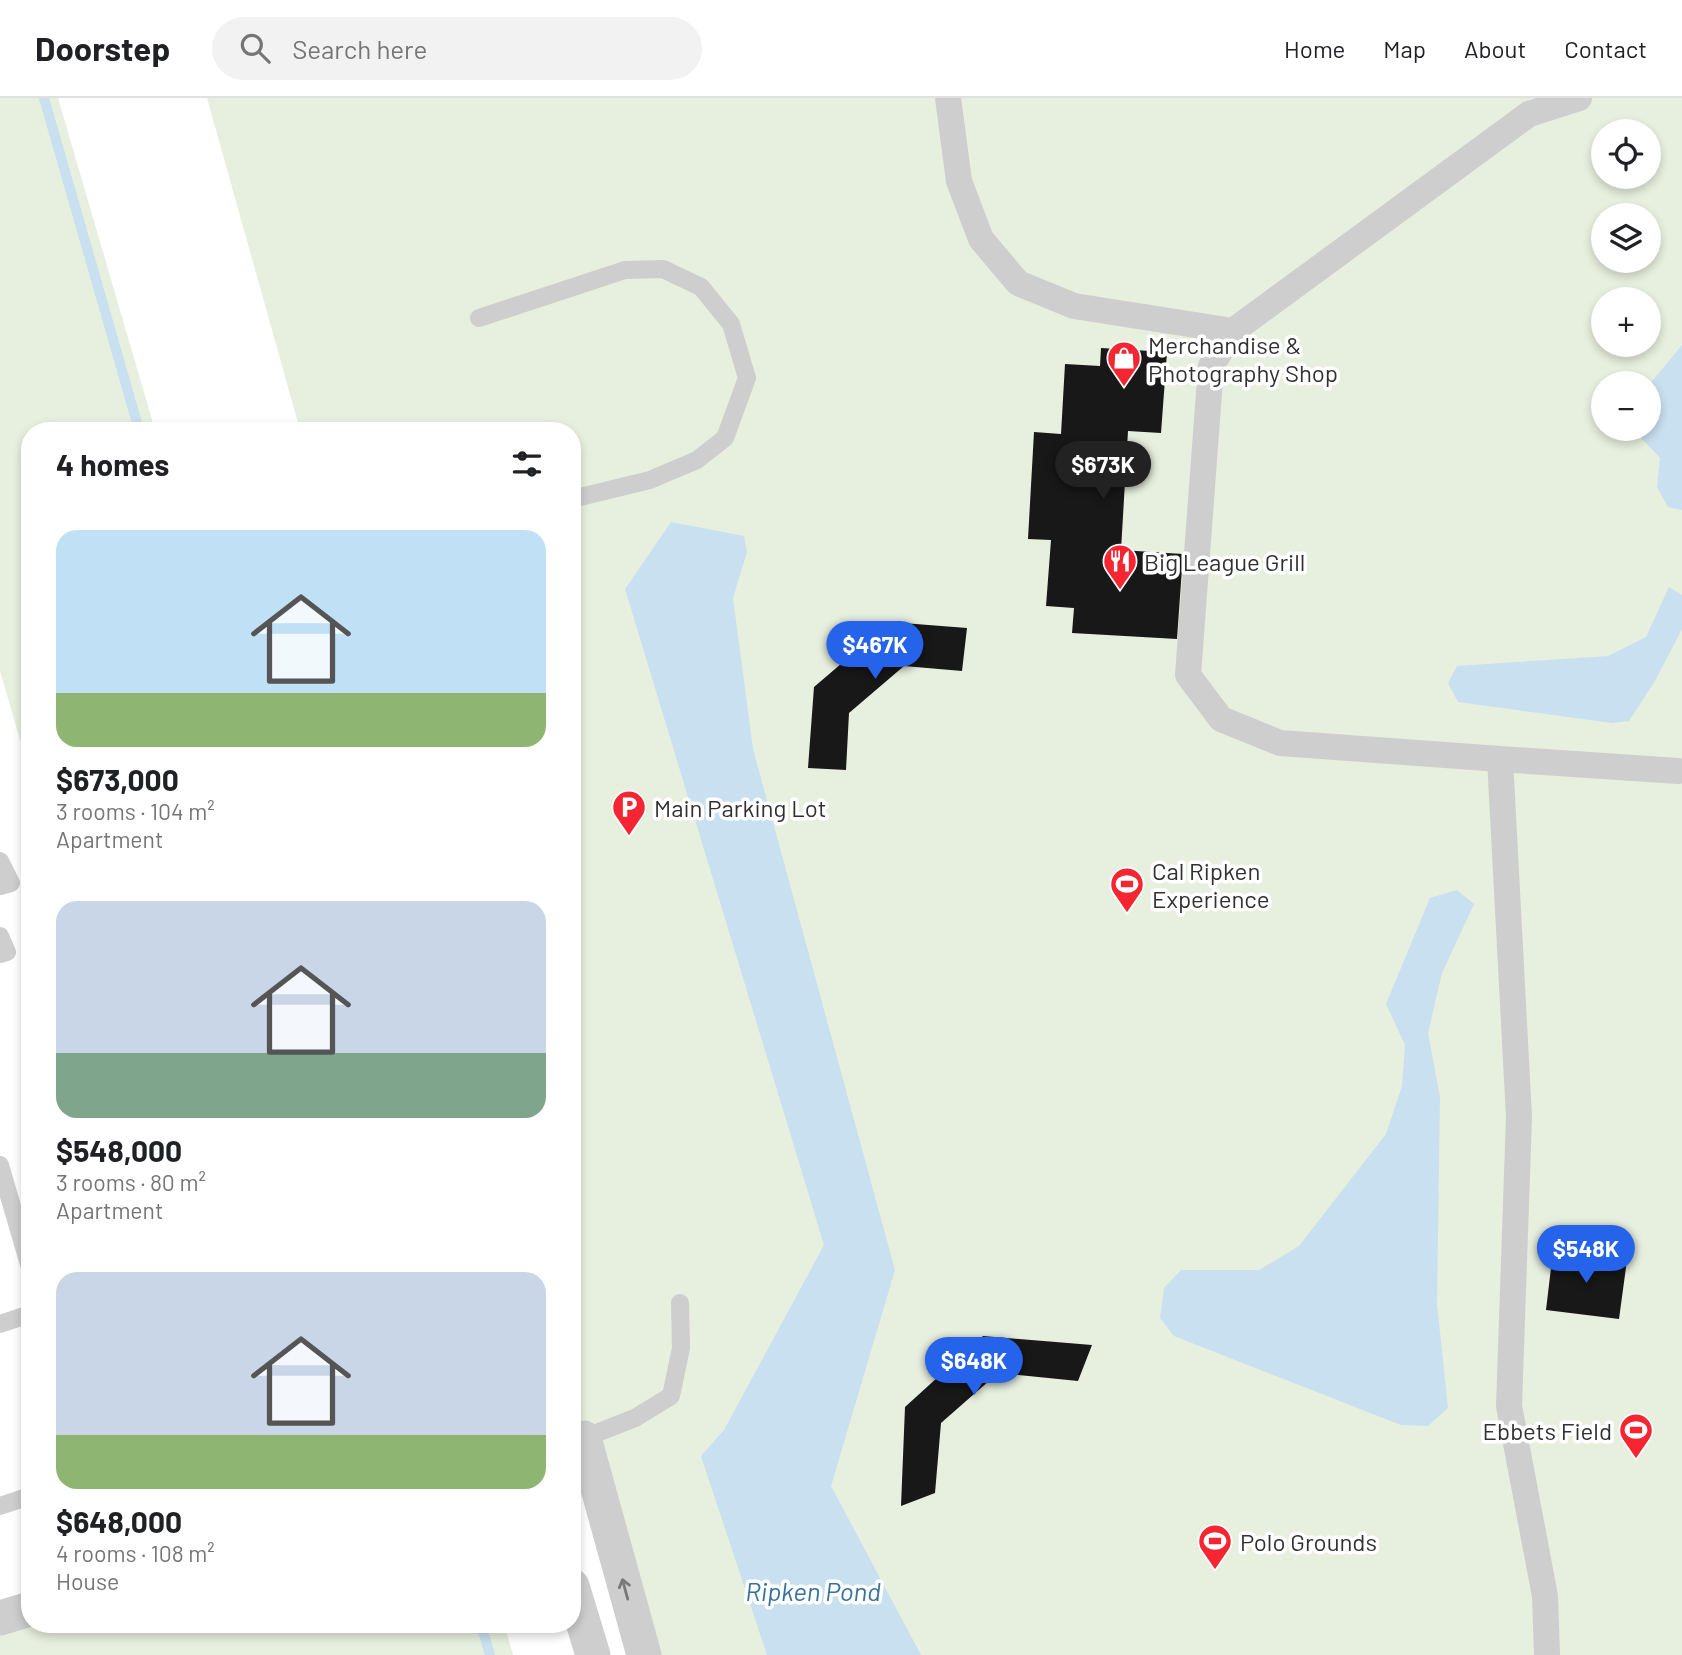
<!DOCTYPE html>
<html lang="en">
<head>
<meta charset="utf-8">
<style>
  body { margin:0; font-family:Barlow,sans-serif; background:#f2f2f2; color:#202124; height:100vh; display:flex; flex-direction:column; font-size:26px; white-space:nowrap }
  * { box-sizing:border-box; margin:0 }
  p { font-size:23px; color:#757577 }
  .icon { flex:none; width:38px; height:38px; fill:none; stroke:currentColor; stroke-width:2; stroke-linecap:round; stroke-linejoin:round }
  .map { position:relative; flex:1; overflow:hidden }
  .details { position:absolute; left:21px; top:324px; width:560px; height:1211px; display:flex; flex-direction:column; background:#fff; border-radius:28px; box-shadow:0 4px 10px #0003 }
  .details>* { flex:none }
  .buttons { position:absolute; left:1591px; top:21px; display:grid; gap:14px }
  .buttons a { display:grid; place-items:center; width:70px; height:70px; border-radius:50%; background:#fff; box-shadow:0 4px 10px #0003; font-size:35px }
  .price { position:absolute; translate:-50% -60px; padding:0 16px; border-radius:24px; background:#2563eb; color:#fff; font-size:23px; line-height:46px; filter:drop-shadow(0 2px 4px #0008) }
  .price::after { content:''; position:absolute; left:50%; top:42px; width:21px; height:16px; margin-left:-10px; background:inherit; clip-path:polygon(0 0,100% 0,50% 100%) }
  .price.on { background:#222; color:#fff }
  ul { padding:0; list-style:none }
  li { display:grid; align-content:center; gap:14px; height:371px; padding:0 35px }
  li span { display:grid; place-items:center; height:217px; border-radius:21px; color:#555 }
  li>.icon { margin-inline-start:auto }
  span .icon { width:126px; height:126px; fill:#fffc; stroke-width:1 }
  li b { font-size:30px }
  h2 { display:flex; justify-content:space-between; align-items:center; height:84px; padding:0 35px; font-size:30px }
  header { display:flex; align-items:center; gap:42px; box-sizing:border-box; height:98px; padding:0 35px; background:#fff; border-bottom:2px solid #e0e0e0 }
  header strong { font-size:33px }
  nav { display:flex; gap:38px; margin-inline-start:auto; font-size:24px }
  .search { width:490px; height:63px; background:#f2f2f2; display:flex; align-items:center; gap:18px; box-sizing:border-box; padding:0 24px; border-radius:38px; color:#757577; font-size:26px }
  .map>svg:first-child { display:block }
  .green { fill:#e7efde; fill-rule:evenodd }
  .water { fill:#c9e0f0 }
  .lines { fill:none; stroke-linecap:round; stroke-linejoin:round }
  .stream { stroke:#c9e0f0; stroke-width:10 }
  .building { fill:#181818 }
  .service { stroke:#cecece; stroke-width:18 }
  .pedestrian { stroke:#cecece; stroke-width:26 }
  .minor { stroke:#cecece; stroke-width:35 }
  .oneway { stroke:#787878 }
  .labels { text-anchor:middle; dominant-baseline:central; stroke-width:7; stroke-linejoin:round; paint-order:stroke }
  .poi-label { font-size:24px; fill:#313131; stroke:#fff; text-anchor:start }
  .water-label { font-size:26px; font-style:italic; fill:#36729c; stroke:#fff }
</style>
</head>
<body>
<header>
<strong>Doorstep</strong>
<div class="search"><svg class="icon" aria-label="search" viewBox="0 0 24 24"><circle cx="10" cy="10" r="6"/><path d="M15 15l6 6"/></svg>Search here</div>
<nav><a>Home</a><a>Map</a><a>About</a><a>Contact</a></nav>
</header>
<div class="map">
<svg width="1682" height="1557" viewBox="0 0 1682 1557">
  <rect width="100%" height="100%" fill="#fff"/>
  <path class="green" d="M0,0H58L155,332H30V676L0,573Z
    M207,0H1682V1557H644L572,1299V332H300ZM1603,33H1648V79H1603ZM1603,117H1648V163H1603ZM1603,201H1648V247H1603ZM1603,285H1648V331H1603Z
    M0,1520L30,1526H504L513,1557H0Z"/>
  <path class="water" d="M1682,247V412L1668,409L1657,389L1660,360L1642,341L1638,331H1648L1649,287Z
    M671,424L744,438L747,454L733,500L753,651L895,1172L831,1388L921,1557H767L701,1358L724,1332L824,1147L625,491Z
    M1669,489L1682,497V531L1655,583L1629,623L1612,625L1458,604L1448,585L1457,568L1608,558L1646,539Z
    M1457,792L1474,806L1442,875L1428,935L1440,999L1437,1206L1448,1310L1428,1328L1401,1327L1174,1238L1160,1220L1164,1190L1181,1172H1259L1299,1148L1386,1036L1402,988L1405,947L1386,906L1430,800Z"/>
  <g class="lines">
    <path class="stream" d="M44,0L139,332
      M481,1526L490,1557"/>
  </g>
  <path class="building" d="M1101,250L1167,254L1161,335L1128,333L1121,452L1183,456L1177,541L1072,535L1074,510L1046,508L1051,442L1028,441L1034,334L1061,336L1065,266L1100,268Z
    M890,524L967,530L962,573L904,568L849,615L846,672L808,670L814,589Z
    M1553,1153L1627,1162L1619,1221L1546,1212Z
    M983,1238L1092,1247L1078,1283L998,1275L941,1325L935,1395L901,1408L905,1309Z"/>
  <g class="lines">
    <path class="service" d="M479,220L625,172L663,171L701,189L731,226L747,280L725,340L697,362L650,382L572,401
      M0,763L11,785L0,788
      M0,838L7,854L0,856
      M0,1067L30,1170
      M0,1226L30,1216
      M584,1340L635,1320L671,1298L681,1250L680,1205
      M0,1408L30,1398"/>
    <path class="pedestrian" d="M948,0L959,83L981,141L1018,185L1074,208L1233,233
      M1500,661L1678,673
      M1547,1557L1545,1498L1509,1308L1519,1019L1500,661L1280,645L1221,621L1188,577L1211,268L1233,233L1529,16L1579,0"/>
    <path class="minor" d="M572,1343L584,1340L644,1557
      M572,1488L593,1557
      M0,1520L30,1511"/>
  </g>
  <defs><path id="oneway-shaft" d="M-6 0H5M1.5-3L5.5 0L1.5 3" fill="none" stroke-width="1.6" stroke-linecap="round" stroke-linejoin="round" transform="scale(1.75)"/></defs>
  <use class="oneway" href="#oneway-shaft" transform="translate(625 1491) rotate(-105)"/>
  <defs>
    <g id="shop-pin" transform="scale(1.75)"><path d="M0 17L-7.5 6A9.5 9.5 0 1 1 7.5 6Z" fill="#f52631" stroke="#fff"/><path d="M-5-2.5h2.3a2.7 3.5 0 0 1 5.4 0H5L5.5 6h-11ZM-1.5-2.5h3a1.5 2.3 0 0 0-3 0Z" fill="#fff"/></g>
    <g id="restaurant-pin" transform="scale(1.75)"><path d="M0 17L-7.5 6A9.5 9.5 0 1 1 7.5 6Z" fill="#f52631" stroke="#fff"/><path d="M-5-6h1v4h1v-4h1v4h1v-4h1v5L-1.5 .5V6h-2V.5L-5-1ZM5-6V6H3V1.5H1.5Q1.5-4 5-6Z" fill="#fff"/></g>
    <g id="parking-pin" transform="scale(1.75)"><path d="M0 17L-7.5 6A9.5 9.5 0 1 1 7.5 6Z" fill="#f52631" stroke="#fff"/><path d="M-3.5-5.5H1a3.5 3.5 0 0 1 0 7H-1V5.5H-3.5ZM-1-3.4V-.6H.8a1.4 1.4 0 0 0 0-2.8Z" fill="#fff"/></g>
    <g id="stadium-pin" transform="scale(1.75)"><path d="M0 17L-7.5 6A9.5 9.5 0 1 1 7.5 6Z" fill="#f52631" stroke="#fff"/><path d="M0-5a6.5 5 0 1 0 0 10a6.5 5 0 1 0 0-10ZM-3.5-1.8h7v3.6h-7Z" fill="#fff"/></g>
  </defs>
  <g fill-rule="evenodd">
    <use href="#shop-pin" x="1124" y="260"/>
    <use href="#restaurant-pin" x="1120" y="463"/>
    <use href="#parking-pin" x="629" y="709"/>
    <use href="#stadium-pin" x="1127" y="786"/>
    <use href="#stadium-pin" x="1636" y="1332"/>
    <use href="#stadium-pin" x="1215" y="1443"/>
  </g>
  <g class="labels">
    <g class="poi-label">
      <text x="1148" y="246">Merchandise &amp;<tspan x="1148" dy="28">Photography Shop</tspan></text>
      <text x="1144" y="463">Big League Grill</text>
      <text x="654" y="709">Main Parking Lot</text>
      <text x="1152" y="772">Cal Ripken<tspan x="1152" dy="28">Experience</tspan></text>
      <text x="1612" y="1332" text-anchor="end">Ebbets Field</text>
      <text x="1240" y="1443">Polo Grounds</text>
    </g>
    <g class="water-label">
      <text x="813" y="1492">Ripken Pond</text>
    </g>
  </g>
</svg>
<div class="buttons">
<a><svg class="icon" aria-label="locate" viewBox="0 0 24 24"><circle cx="12" cy="12" r="6"/><path d="M12 2v4M12 18v4M2 12h4M18 12h4"/></svg></a>
<a><svg class="icon" aria-label="layers" viewBox="0 0 24 24"><path d="M12 4l9 5-9 5-9-5zM3 14l9 5 9-5"/></svg></a>
<a>+</a>
<a>−</a>
</div>
<b class="price on" style="left:1103px;top:403px">$673K</b>
<b class="price" style="left:875px;top:583px">$467K</b>
<b class="price" style="left:1586px;top:1187px">$548K</b>
<b class="price" style="left:974px;top:1299px">$648K</b>
<section class="details">
<h2>4 homes<svg class="icon" aria-label="filters" viewBox="0 0 24 24"><path d="M4 7h16M4 17h16"/><circle cx="9" cy="7" r="2"/><circle cx="15" cy="17" r="2"/></svg></h2>
<ul>
<li><span style="background:linear-gradient(#bfe0f5 75%,#8fb573 0)"><svg class="icon" aria-label="home" viewBox="0 0 24 24"><path d="M3 11l9-7 9 7M6 9v11h12V9"/></svg></span><div><b>$673,000</b><p>3 rooms · 104 m²</p><p>Apartment</p></div></li>
<li><span style="background:linear-gradient(#c9d6e8 70%,#7fa58c 0)"><svg class="icon" aria-label="home" viewBox="0 0 24 24"><path d="M3 11l9-7 9 7M6 9v11h12V9"/></svg></span><div><b>$548,000</b><p>3 rooms · 80 m²</p><p>Apartment</p></div></li>
<li><span style="background:linear-gradient(#c9d6e8 75%,#8fb573 0)"><svg class="icon" aria-label="home" viewBox="0 0 24 24"><path d="M3 11l9-7 9 7M6 9v11h12V9"/></svg></span><div><b>$648,000</b><p>4 rooms · 108 m²</p><p>House</p></div></li>
</ul>
</section>
</div>
</body>
</html>
